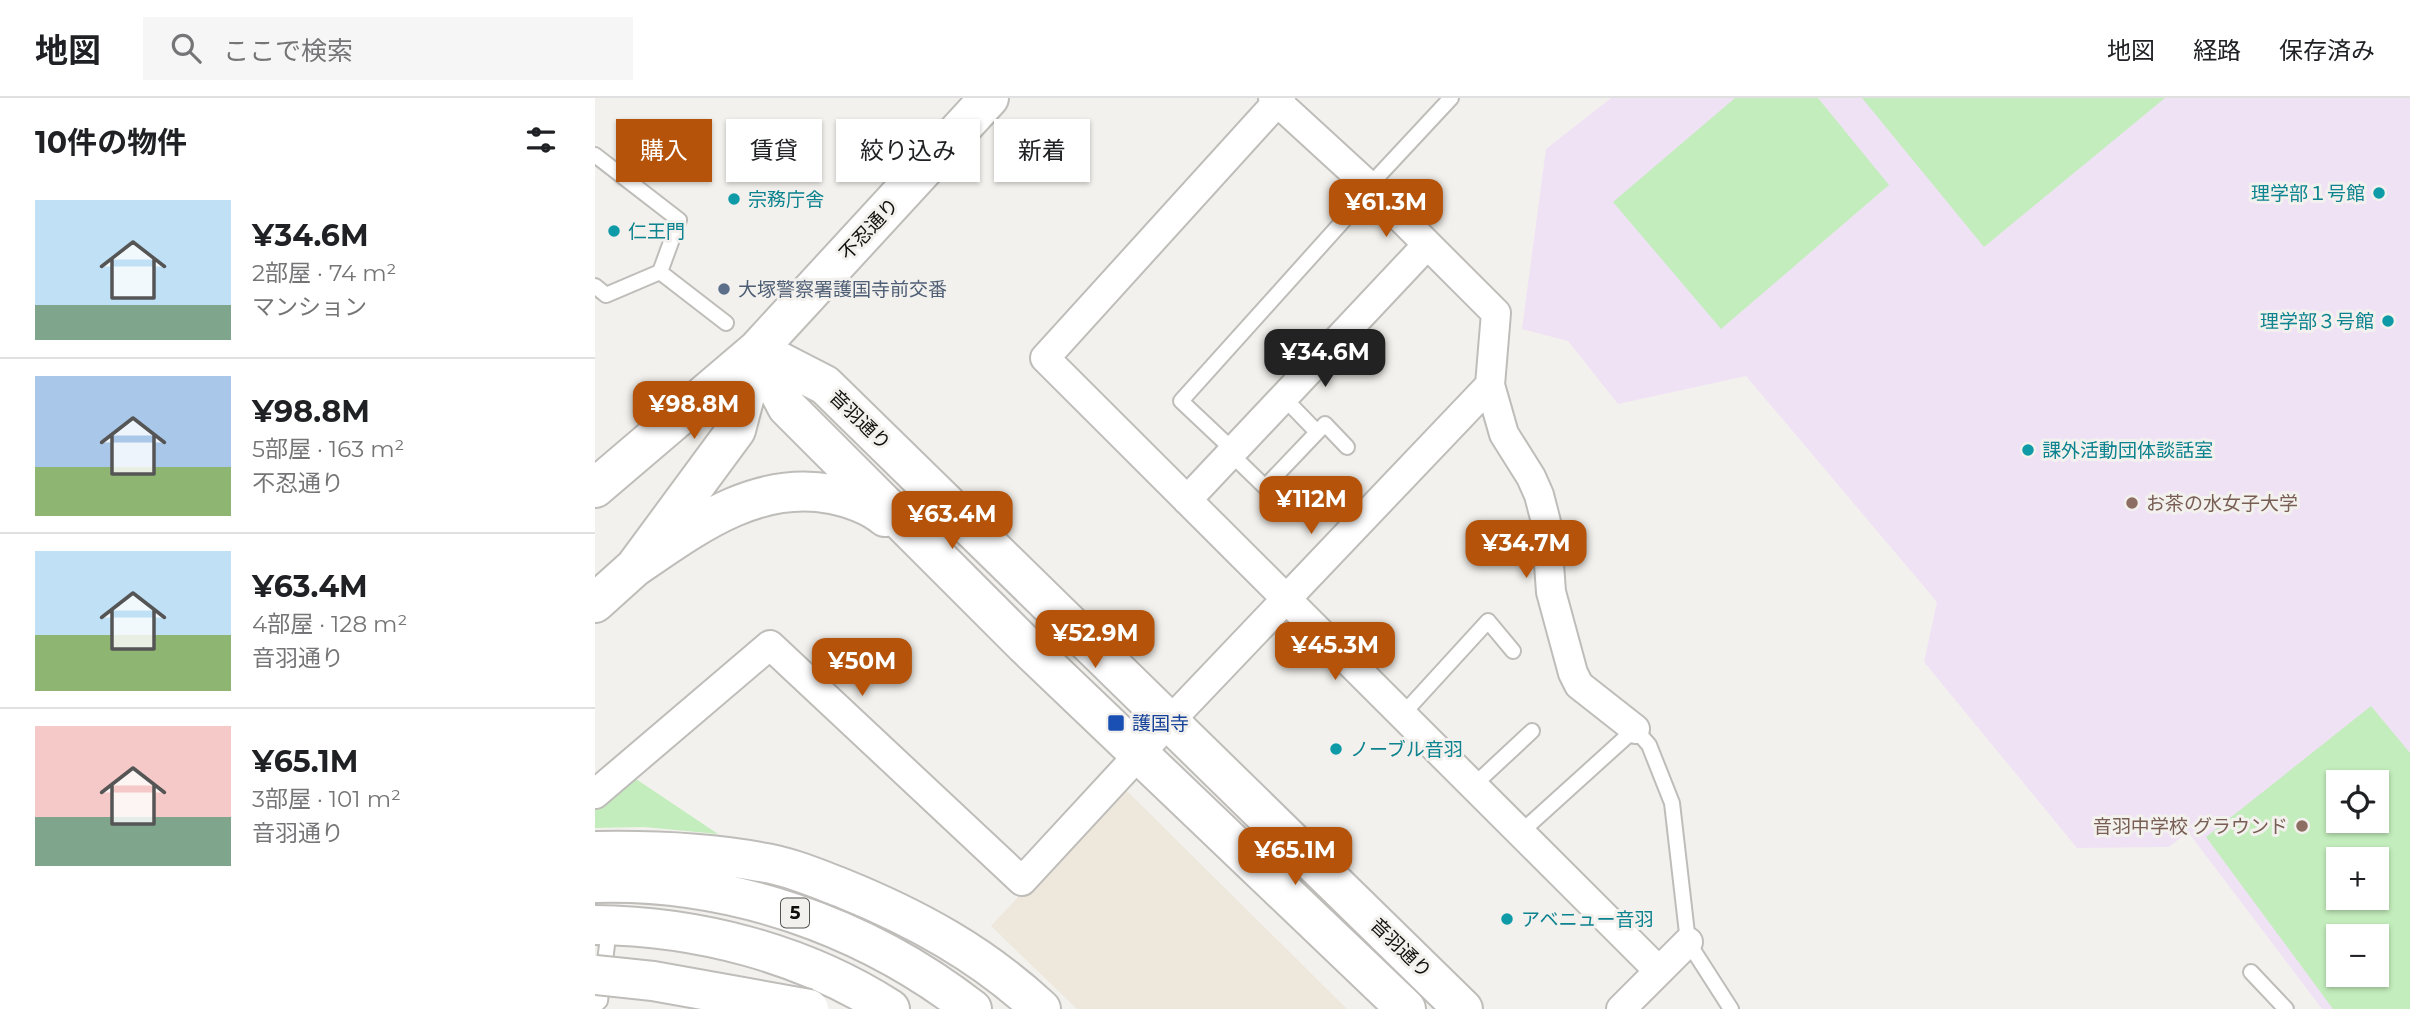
<!DOCTYPE html>
<html lang="ja">
<head>
<meta charset="utf-8">
<style>
  body { margin:0; font-family:Montserrat,"Noto Sans JP",sans-serif; background:#f6f6f6; color:#202124; height:100vh; display:flex; flex-direction:column; font-size:26px; white-space:nowrap }
  * { box-sizing:border-box; margin:0 }
  p { font-size:23px; color:#757577 }
  .icon { flex:none; width:38px; height:38px; fill:none; stroke:currentColor; stroke-width:2; stroke-linecap:round; stroke-linejoin:round }
  .map { position:relative; flex:1; overflow:hidden }
  .details { display:flex; flex-direction:column; background:#fff; width:595px }
  .details>* { flex:none }
  .guide { position:absolute; left:21px; top:21px; width:665px; height:63px; display:flex; gap:14px }
  .tools { position:absolute; left:1731px; top:672px; display:grid; gap:14px }
  .tools a { display:grid; place-items:center; width:63px; height:63px; border-radius:0px; background:#fff; box-shadow:0 2px 5px #0004; font-size:35px }
  .price { position:absolute; translate:-50% -60px; padding:0 16px; border-radius:14px; background:#b45309; color:#fff; font-size:23px; line-height:46px; filter:drop-shadow(0 2px 4px #0008) }
  .price::after { content:''; position:absolute; left:50%; top:42px; width:21px; height:16px; margin-left:-10px; background:inherit; clip-path:polygon(0 0,100% 0,50% 100%) }
  .price.on { background:#222; color:#fff }
  ul { padding:0; list-style:none }
  li { display:flex; align-items:center; gap:21px; height:175px; padding:0 35px }
  li+li { border-top:2px solid #e0e0e0 }
  li span { display:grid; place-items:center; flex:none; width:196px; height:140px; border-radius:0px; color:#555 }
  li>.icon { margin-inline-start:auto }
  span .icon { width:84px; height:84px; fill:#fffc; stroke-width:1 }
  li b { font-size:30px }
  h2 { display:flex; justify-content:space-between; align-items:center; height:84px; padding:0 35px; font-size:30px }
  .tag { padding:0 24px; border-radius:0px; background:#fff; box-shadow:0 2px 5px #0004; font-size:24px; line-height:63px }
  .tag.on { background:#b45309; color:#fff }
  header { display:flex; align-items:center; gap:42px; box-sizing:border-box; height:98px; padding:0 35px; background:#fff; border-bottom:2px solid #e0e0e0 }
  header strong { font-size:33px }
  nav { display:flex; gap:38px; margin-inline-start:auto; font-size:24px }
  .search { width:490px; height:63px; background:#f6f6f6; display:flex; align-items:center; gap:18px; box-sizing:border-box; padding:0 24px; border-radius:0px; color:#757577; font-size:26px }
  main { display:flex; flex:1; min-height:0 }
  .map>svg:first-child { display:block }
  .built { fill:#ede7dc }
  .education { fill:#f0e2f5; fill-rule:evenodd }
  .green { fill:#c3edbc; fill-rule:evenodd }
  .lines { fill:none; stroke-linecap:round; stroke-linejoin:round }
  .service-casing { stroke:#bfbdb9; stroke-width:18 }
  .minor-casing { stroke:#bfbdb9; stroke-width:32 }
  .secondary-casing { stroke:#bfbdb9; stroke-width:42 }
  .motorway-casing { stroke:#bfbdb9; stroke-width:42 }
  .service { stroke:#fff; stroke-width:14 }
  .minor { stroke:#fff; stroke-width:28 }
  .secondary { stroke:#fff; stroke-width:38 }
  .motorway { stroke:#fff; stroke-width:38 }
  .motorway-bridge-casing { stroke:#bfbdb9; stroke-width:42; stroke-linecap:butt }
  .motorway-bridge { stroke:#fff; stroke-width:38 }
  .culture-dot { fill:#0f9aa8; stroke:#f3f1ed; stroke-width:2.5 }
  .service-dot { fill:#5c6f8a; stroke:#f3f1ed; stroke-width:2.5 }
  .education-dot { fill:#8d6e63; stroke:#f3f1ed; stroke-width:2.5 }
  .transit-dot { fill:#1a4fb4; stroke:#f3f1ed; stroke-width:2.5 }
  .labels { text-anchor:middle; dominant-baseline:central; stroke-width:6; stroke-linejoin:round; paint-order:stroke }
  .shield { fill:#f3f1ed; stroke:#535350; stroke-width:2 }
  .shield-label { font-size:18px; font-weight:bold; fill:#0f0f0d }
  .culture-label { font-size:19px; fill:#0d838f; stroke:#f3f1ed; text-anchor:start }
  .street-label { font-size:19px; fill:#0f0f0d; stroke:#f3f1ed }
  .service-label { font-size:19px; fill:#4e5e75; stroke:#f3f1ed; text-anchor:start }
  .education-label { font-size:19px; fill:#785e54; stroke:#f3f1ed; text-anchor:start }
  .transit-label { font-size:19px; fill:#164399; stroke:#f3f1ed; text-anchor:start }
</style>
</head>
<body>
<header>
<strong>地図</strong>
<div class="search"><svg class="icon" aria-label="search" viewBox="0 0 24 24"><circle cx="10" cy="10" r="6"/><path d="M15 15l6 6"/></svg>ここで検索</div>
<nav><a>地図</a><a>経路</a><a>保存済み</a></nav>
</header>
<main>
<section class="details">
<h2>10件の物件<svg class="icon" aria-label="filters" viewBox="0 0 24 24"><path d="M4 7h16M4 17h16"/><circle cx="9" cy="7" r="2"/><circle cx="15" cy="17" r="2"/></svg></h2>
<ul>
<li><span style="background:linear-gradient(#bfe0f5 75%,#7fa58c 0)"><svg class="icon" aria-label="home" viewBox="0 0 24 24"><path d="M3 11l9-7 9 7M6 9v11h12V9"/></svg></span><div><b>¥34.6M</b><p>2部屋 · 74 m²</p><p>マンション</p></div></li>
<li><span style="background:linear-gradient(#a9c7e8 65%,#8fb573 0)"><svg class="icon" aria-label="home" viewBox="0 0 24 24"><path d="M3 11l9-7 9 7M6 9v11h12V9"/></svg></span><div><b>¥98.8M</b><p>5部屋 · 163 m²</p><p>不忍通り</p></div></li>
<li><span style="background:linear-gradient(#bfe0f5 60%,#8fb573 0)"><svg class="icon" aria-label="home" viewBox="0 0 24 24"><path d="M3 11l9-7 9 7M6 9v11h12V9"/></svg></span><div><b>¥63.4M</b><p>4部屋 · 128 m²</p><p>音羽通り</p></div></li>
<li><span style="background:linear-gradient(#f6c9c9 65%,#7fa58c 0)"><svg class="icon" aria-label="home" viewBox="0 0 24 24"><path d="M3 11l9-7 9 7M6 9v11h12V9"/></svg></span><div><b>¥65.1M</b><p>3部屋 · 101 m²</p><p>音羽通り</p></div></li>
</ul>
</section>
<div class="map">
<svg width="1815" height="911" viewBox="0 0 1815 911">
  <rect width="100%" height="100%" fill="#f3f1ed"/>
  <path class="built" d="M527,688L752,911H482L396,828Z"/>
  <path class="education" d="M1016,0H1815V911H1727L1593,734L1574,749L1482,750L1329,564L1342,504L1151,278L1023,306L973,243L927,231L951,51ZM1743,684H1782V723H1743ZM1743,761H1782V800H1743ZM1743,838H1782V877H1743Z"/>
  <path class="green" d="M1140,0H1223L1294,87L1126,231L1018,104Z
    M1267,0H1570L1389,149Z
    M1776,608L1815,655V911H1738L1611,739ZM1782,684V723H1743V684ZM1782,761V800H1743V761ZM1782,838V877H1743V838Z
    M38,679L123,736L49,729L0,730V712Z"/>
  <g class="lines">
    <g class="service-casing">
      <path id="service" d="M0,57L84,122L65,174L131,225
        M774,88L856,0
        M0,188L11,197L65,174
        M689,300L722,334
        M639,353L586,303L775,93
        M636,356L670,389L730,326L752,349
        M807,617L893,523L918,553
        M878,688L937,633
        M925,735L1040,631L1054,647L1077,705L1093,844L1136,911
        M1656,874L1691,911
        M0,908L5,903L13,839"/>
    </g>
    <g class="minor-casing">
      <path id="minor" d="M678,0L774,88L901,215L895,287L909,336L936,379L944,397L951,424L956,494L978,575L984,587L1040,631
        M686,0L450,260L1064,873
        M592,402L832,147
        M0,696L175,547L427,783L574,624L895,287
        M1026,911L1093,844"/>
    </g>
    <g class="secondary-casing">
      <path id="secondary" d="M162,252L230,287L868,911
        M162,252L192,309L430,547L811,911
        M0,390L162,252L394,0
        M40,469C99,429 160,382 236,396C255,400 274,406 290,419
        M0,505L40,469L141,332L162,252"/>
    </g>
    <g class="motorway-casing">
      <path id="motorway" d="M0,753C55,752 111,754 165,764C193,768 221,780 247,790C321,820 387,856 446,911
        M0,785C136,781 270,828 377,911
        M0,827C102,828 208,855 295,911"/>
    </g>
    <use href="#service" class="service"/>
    <use href="#minor" class="minor"/>
    <use href="#secondary" class="secondary"/>
    <use href="#motorway" class="motorway"/>
    <g class="motorway-bridge-casing">
      <path id="motorway-bridge" d="M0,877L58,883L214,911"/>
    </g>
    <use href="#motorway-bridge" class="motorway-bridge"/>
  </g>
  <g class="culture-dot">
    <circle cx="1784" cy="95" r="7"/>
    <circle cx="139" cy="101" r="7"/>
    <circle cx="19" cy="133" r="7"/>
    <circle cx="1793" cy="223" r="7"/>
    <circle cx="1433" cy="352" r="7"/>
    <circle cx="741" cy="651" r="7"/>
    <circle cx="912" cy="821" r="7"/>
  </g>
  <circle class="service-dot" cx="129" cy="191" r="7"/>
  <g class="education-dot">
    <circle cx="1537" cy="405" r="7"/>
    <circle cx="1707" cy="728" r="7"/>
  </g>
  <rect class="transit-dot" x="512" y="616" width="18" height="18" rx="3.5"/>
  <g class="labels">
    <rect class="shield" x="186" y="800.5" width="28" height="29" rx="5"/>
    <g class="shield-label">
      <text x="200" y="815">5</text>
    </g>
    <g class="culture-label">
      <text x="1770" y="95" text-anchor="end">理学部１号館</text>
      <text x="153" y="101">宗務庁舎</text>
      <text x="33" y="133">仁王門</text>
      <text x="1779" y="223" text-anchor="end">理学部３号館</text>
      <text x="1447" y="352">課外活動団体談話室</text>
      <text x="755" y="651">ノーブル音羽</text>
      <text x="926" y="821">アベニュー音羽</text>
    </g>
    <g class="street-label">
      <text transform="translate(274 131) rotate(-47)">不忍通り</text>
      <text transform="translate(265 322) rotate(44)">音羽通り</text>
      <text transform="translate(806 850) rotate(44)">音羽通り</text>
    </g>
    <g class="service-label">
      <text x="143" y="191">大塚警察署護国寺前交番</text>
    </g>
    <g class="education-label">
      <text x="1551" y="405">お茶の水女子大学</text>
      <text x="1693" y="728" text-anchor="end">音羽中学校 グラウンド</text>
    </g>
    <g class="transit-label">
      <text x="537" y="625">護国寺</text>
    </g>
  </g>
</svg>
<div class="tools">
<a><svg class="icon" aria-label="locate" viewBox="0 0 24 24"><circle cx="12" cy="12" r="6"/><path d="M12 2v4M12 18v4M2 12h4M18 12h4"/></svg></a>
<a>+</a>
<a>−</a>
</div>
<b class="price" style="left:791px;top:141px">¥61.3M</b>
<b class="price on" style="left:730px;top:291px">¥34.6M</b>
<b class="price" style="left:99px;top:343px">¥98.8M</b>
<b class="price" style="left:716px;top:438px">¥112M</b>
<b class="price" style="left:357px;top:453px">¥63.4M</b>
<b class="price" style="left:931px;top:482px">¥34.7M</b>
<b class="price" style="left:500px;top:572px">¥52.9M</b>
<b class="price" style="left:740px;top:584px">¥45.3M</b>
<b class="price" style="left:267px;top:600px">¥50M</b>
<b class="price" style="left:700px;top:789px">¥65.1M</b>
<div class="guide">
<a class="tag on">購入</a>
<a class="tag">賃貸</a>
<a class="tag">絞り込み</a>
<a class="tag">新着</a>
</div>
</div>
</main>
</body>
</html>
